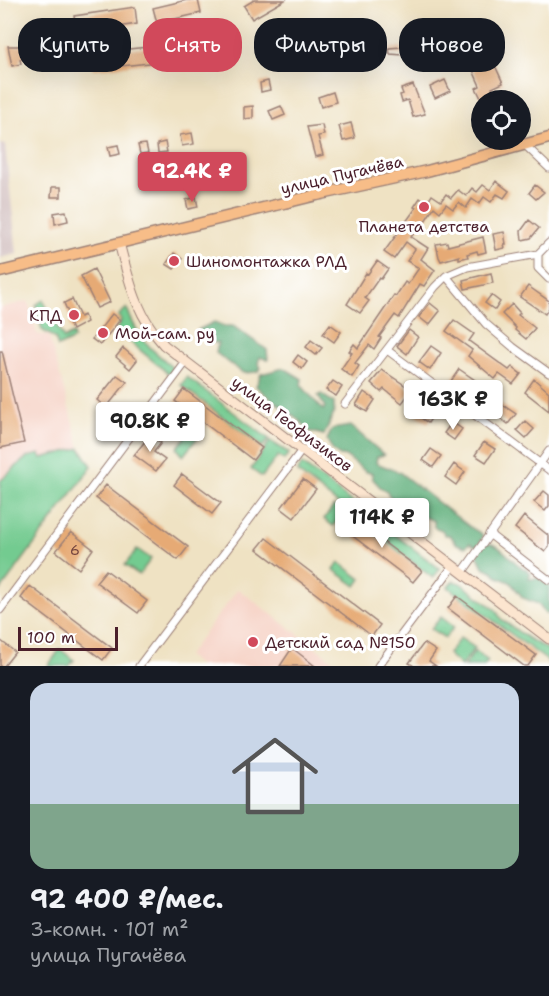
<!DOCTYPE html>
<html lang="ru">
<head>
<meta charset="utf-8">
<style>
  body { margin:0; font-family:"Shantell Sans",sans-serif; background:#20242c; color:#f1f3f6; height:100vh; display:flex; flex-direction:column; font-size:22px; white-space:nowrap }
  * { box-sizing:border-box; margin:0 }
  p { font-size:20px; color:#9ea1a6 }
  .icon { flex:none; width:33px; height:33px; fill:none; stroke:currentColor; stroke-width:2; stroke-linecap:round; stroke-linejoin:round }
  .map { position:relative; height:666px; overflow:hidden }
  .sheet { display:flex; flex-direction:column; background:#171b24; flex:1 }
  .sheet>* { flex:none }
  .hud { position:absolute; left:18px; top:18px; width:513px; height:54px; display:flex; gap:12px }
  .buttons { position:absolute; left:471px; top:90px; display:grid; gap:12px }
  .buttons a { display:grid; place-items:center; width:60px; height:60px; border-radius:50%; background:#171b24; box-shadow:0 6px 24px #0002; font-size:30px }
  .scale { position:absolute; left:18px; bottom:15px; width:100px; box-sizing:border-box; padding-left:6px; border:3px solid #4a1f2b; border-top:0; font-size:16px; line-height:21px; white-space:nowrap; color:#4a1f2b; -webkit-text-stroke:4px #fff; paint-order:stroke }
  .price { position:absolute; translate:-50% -51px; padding:0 14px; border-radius:6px; background:#fff; color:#222; font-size:20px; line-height:39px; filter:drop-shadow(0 2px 3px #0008) }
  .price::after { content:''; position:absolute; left:50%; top:36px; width:18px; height:14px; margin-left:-9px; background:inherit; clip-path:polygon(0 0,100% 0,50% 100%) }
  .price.current { background:#d1495b; color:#fff }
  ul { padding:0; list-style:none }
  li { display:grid; align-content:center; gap:12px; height:318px; padding:0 30px }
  li span { display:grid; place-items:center; height:186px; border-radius:18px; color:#555 }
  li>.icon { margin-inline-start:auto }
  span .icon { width:108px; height:108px; fill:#fffc; stroke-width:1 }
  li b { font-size:26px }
  .chip { padding:0 21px; border-radius:24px; background:#171b24; box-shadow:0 6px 24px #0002; font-size:21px; line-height:54px }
  .chip.current { background:#d1495b; color:#fff }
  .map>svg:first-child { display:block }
  .built { fill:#f6d2c5 }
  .industrial { fill:#d1bfbf }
  .green { fill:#73cb90; stroke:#5e755e; stroke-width:1.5 }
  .forest { fill:#5eaf7a; stroke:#546752; stroke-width:1.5 }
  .building { fill:#e6aa74 }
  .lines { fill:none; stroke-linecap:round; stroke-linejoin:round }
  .street-casing { stroke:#9c8077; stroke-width:9 }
  .secondary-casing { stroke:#9c8077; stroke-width:11 }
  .primary-casing { stroke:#9c8077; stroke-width:13 }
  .street { stroke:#fff; stroke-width:7 }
  .secondary { stroke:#fce5cf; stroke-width:9 }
  .primary { stroke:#f7bd88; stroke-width:10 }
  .poi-dot { fill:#d1495b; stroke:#fff; stroke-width:2 }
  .labels { text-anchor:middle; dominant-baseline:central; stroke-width:6; stroke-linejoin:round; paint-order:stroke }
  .number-label { font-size:14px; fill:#71423d }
  .street-label { font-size:16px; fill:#4a1f2b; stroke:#fff }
  .poi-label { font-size:16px; fill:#4a1f2b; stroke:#fff; text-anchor:start }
</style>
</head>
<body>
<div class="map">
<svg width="549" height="666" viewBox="0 0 549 666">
  <rect width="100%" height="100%" fill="#fff"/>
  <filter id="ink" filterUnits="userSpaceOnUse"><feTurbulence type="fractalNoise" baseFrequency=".0167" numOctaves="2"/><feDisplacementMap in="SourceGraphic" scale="12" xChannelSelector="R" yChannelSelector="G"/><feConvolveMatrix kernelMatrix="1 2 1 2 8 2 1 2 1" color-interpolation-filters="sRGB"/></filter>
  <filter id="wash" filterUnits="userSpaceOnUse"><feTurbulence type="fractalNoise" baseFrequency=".008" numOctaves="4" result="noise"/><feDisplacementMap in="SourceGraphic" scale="24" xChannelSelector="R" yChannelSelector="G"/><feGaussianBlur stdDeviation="1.35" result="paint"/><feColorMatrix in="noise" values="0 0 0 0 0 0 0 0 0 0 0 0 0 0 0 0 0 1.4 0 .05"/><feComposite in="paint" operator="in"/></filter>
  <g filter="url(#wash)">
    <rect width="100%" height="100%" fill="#efe2c3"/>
    <path class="built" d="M28,301L37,334L49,336L80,448L41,458L27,457L0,481V308Z
      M238,589L335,662L333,666H200L187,656Z"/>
    <path class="industrial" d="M0,144L5,145L17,254L0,258Z"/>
    <path class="green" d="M43,300L64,339L73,334L74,339L58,347L55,338L42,330L36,305Z
      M127,308C131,321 140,336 149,346C156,355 168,360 173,370L170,375L116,330L121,321L119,315Z
      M187,377L269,439L262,447L181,385Z
      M167,411L182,423L175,431H172L159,422Z
      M189,432H192L198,437L183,456L177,448Z
      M270,441L289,453L284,460L278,456L262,477L251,469Z
      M80,448L92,466L0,591V481L27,457L40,454L42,458Z
      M302,464L440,569L433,578L297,472Z
      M334,506L343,512L333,526L324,519Z
      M137,549L151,559L139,575L125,565Z
      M339,562L361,579L356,586L334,570Z
      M453,581L460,583L496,610L501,619L529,639L549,650V662L448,587Z
      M441,617L454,627L445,638L431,629Z
      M460,638L475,648L461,666L448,654Z
      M60,649L74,660L69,666H48Z
      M475,651L488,661L484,666H464Z"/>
    <path class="forest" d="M214,322L224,326H233L267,350L268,360L260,357L258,363L261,368L257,372L243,373L216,353L218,343C209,342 201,340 198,330Z
      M284,368L302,379L301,385L323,410L325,407L318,396L321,394L334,403V413L324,435L308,431C303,419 268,399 256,386L261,374Z
      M351,426L384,455L377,457L376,463L399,472L470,527L482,534L483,537L477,547L470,543L465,547L457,544L450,535H445L442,530L434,527V521L412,512L409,505L402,502L398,503L389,496L387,491L381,488L372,478V473L366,472L347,457L340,456L333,451L327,440L332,429Z
      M483,543C502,541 512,565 527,570L530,574L529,579L538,578L549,586V613H545L538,604L523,598L510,582L498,577L492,571L483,567L477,554Z"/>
    <g id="blocks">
      <path class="building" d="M187,0H198L201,13L157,23L153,8Z
        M254,0H285L252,19L244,6Z
        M135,7L137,24L77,33L74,16Z
        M220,25L222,39L214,40L212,27Z
        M63,29L68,42L20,59L21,64L12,66L8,46H18Z
        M425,37L426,50H415V38Z
        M381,40L384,41L386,51L373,54L370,42Z
        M205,41L206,57L93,69L91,53Z
        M402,47L403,55L390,54L389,48Z
        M492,59L503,83L492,88L498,100H482L476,88L480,86L472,68Z
        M445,80L450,91L435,98L430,87Z
        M268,81L270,90L261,92L260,83Z
        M413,85L425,114L413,117L408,100L402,102L400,95L403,94L401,89Z
        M333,92L336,102L321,107L318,97Z
        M253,106V118L244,119V107Z
        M281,106L285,115L273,120L269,111Z
        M351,123L355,138L343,141L339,126Z
        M322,125L324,135L318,136L323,155L315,157L307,127Z
        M192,133L194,144L182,146L180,135Z
        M165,142L167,152L158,153L157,144Z
        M146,144L148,153L140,154L138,145Z
        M118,145L120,154L110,156L108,147Z
        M183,158L186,175L178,177L175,160Z
        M496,181L509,191L504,198L497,194L491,202L484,197L479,204L472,199L466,208L459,202L453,209L446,204L440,212L434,207L420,229L418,228L411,237L428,248L421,259L435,270L424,286L420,284L399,318L395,315L379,337L381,338L374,349L369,345L355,363L359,366L352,377L341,369L352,353L349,351L354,344L358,348L394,295L396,296L405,282L408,284L419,268L407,261L415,249L406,242L394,259L384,252L416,208L414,207L420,198L427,203L432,195L441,201L446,194L451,198L458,190L466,196L472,188L477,192L483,185L490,190Z
        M535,185L544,192L536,199L529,193Z
        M52,187H61V197H51Z
        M196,197L198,207L188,209L186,200Z
        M66,211L68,221L55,224L54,213Z
        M529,220L539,228L531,238L522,240L521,231Z
        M504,232L506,244H504L505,248L496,250L493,234Z
        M483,237L486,252L478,254L477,251L467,254L468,257L459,259V256L441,261L439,257L436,244L447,242L448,246Z
        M174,253L182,259L174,269L166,264Z
        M377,261L388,269L381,279L379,278L365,298L369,301L360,313L347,304L366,273L368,274Z
        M94,269L110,302L97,308L81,276Z
        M491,273L493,283L465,289L463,280Z
        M528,286L549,301V308L545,314L520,297Z
        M491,295L500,302L495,310L485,303Z
        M72,299L80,317L84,315L87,322L72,330L69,323L72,322L64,303Z
        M430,303L440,311L429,325L419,317Z
        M512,304L520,313L518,315L535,328L526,339L515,330L516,328L502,314Z
        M112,314L120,320L100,345L92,339Z
        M454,320L474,334L469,341L509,370L512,367L521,374L513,384L499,374L495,379L468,356L472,350L446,331Z
        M330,324L341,332L334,342L323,334Z
        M409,330L418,337L407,354L397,346Z
        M311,340L322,348L316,355L306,347Z
        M431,346L441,353L430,370L419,362Z
        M123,348L137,360L130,369L116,357Z
        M0,351H2L24,443L0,448Z
        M298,355L307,362L302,369L293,362Z
        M459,369L488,389L485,393L516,414L508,424L451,381Z
        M382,370L412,390L402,403L384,389L381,392L371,383Z
        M117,375L127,382L106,408L97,400Z
        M534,379L549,392V411L525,392Z
        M333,381L342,387L336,396L326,390Z
        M184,389L262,448L253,460L175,401Z
        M364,392L375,400L367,412L356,405Z
        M428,401L438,408L428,423L417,415Z
        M525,421L534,429L526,438L517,430Z
        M452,422L462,429L454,440L444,433Z
        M150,435L161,443L154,452L165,460L156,471L134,455Z
        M484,442L495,449L486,462L475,455Z
        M431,449L441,456L433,467L423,460Z
        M454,464L465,472L456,485L445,477Z
        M182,474L221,503L212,514L174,485Z
        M303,479L316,489L294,518L281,508Z
        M106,485L188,547L178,560L96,498Z
        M544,491L549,495V506L545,511L534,502Z
        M349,516L422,571L413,582L341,527Z
        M524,516L549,536V547L545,552L515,528Z
        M71,532L93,549L79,569L56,551Z
        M266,538L380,625L372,636L257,549Z
        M106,570L147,601L138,613L96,582Z
        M30,586L112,648L103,660L21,598Z
        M457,596L536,655L528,666H524L448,608Z
        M0,640L15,652L4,666H0Z
        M424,643L436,651L429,661L436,666H414L409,663Z
        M292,648L305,658L315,666H280Z"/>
    </g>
  </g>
  <g filter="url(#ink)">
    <use href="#blocks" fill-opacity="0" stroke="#9c8077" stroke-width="1.5"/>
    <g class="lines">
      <g class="street-casing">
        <path id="street" d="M525,145L549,168
          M538,254V268L549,279
          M446,276L486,324L513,347L549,373
          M387,350L549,470
          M345,404L435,287L446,276L467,267L538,254L549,243
          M489,534L549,580
          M462,573L549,451
          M0,610L186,362
          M139,666L302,450
          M378,666L453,566"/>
      </g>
      <g class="secondary-casing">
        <path id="secondary" d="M119,243C130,283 136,314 164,345L549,639"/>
      </g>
      <g class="primary-casing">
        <path id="primary" d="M0,272L317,195L427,171L549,138"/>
      </g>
      <use href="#street" class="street"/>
      <use href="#secondary" class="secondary"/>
      <use href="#primary" class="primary"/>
    </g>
  </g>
  <g class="poi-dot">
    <circle cx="424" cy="207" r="6"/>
    <circle cx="174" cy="261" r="6"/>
    <circle cx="74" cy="315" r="6"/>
    <circle cx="103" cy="333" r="6"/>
    <circle cx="253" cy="642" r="6"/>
  </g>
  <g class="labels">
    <g class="number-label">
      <text x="75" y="550">6</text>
    </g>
    <g class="street-label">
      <text transform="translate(342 175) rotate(-13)">улица Пугачёва</text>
      <text transform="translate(292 424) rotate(37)">улица Геофизиков</text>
    </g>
    <g class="poi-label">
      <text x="424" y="226" text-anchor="middle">Планета детства</text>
      <text x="186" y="261">Шиномонтажка РЛД</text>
      <text x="62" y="315" text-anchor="end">КПД</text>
      <text x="115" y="333">Мой-сам. ру</text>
      <text x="265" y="642">Детский сад №150</text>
    </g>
  </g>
</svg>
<div class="buttons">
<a><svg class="icon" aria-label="locate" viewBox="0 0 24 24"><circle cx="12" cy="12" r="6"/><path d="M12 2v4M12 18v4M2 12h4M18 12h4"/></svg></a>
</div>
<div class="scale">100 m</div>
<b class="price current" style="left:192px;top:203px">92.4K ₽</b>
<b class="price" style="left:453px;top:431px">163K ₽</b>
<b class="price" style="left:150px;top:453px">90.8K ₽</b>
<b class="price" style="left:382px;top:549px">114K ₽</b>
<div class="hud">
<a class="chip">Купить</a>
<a class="chip current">Снять</a>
<a class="chip">Фильтры</a>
<a class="chip">Новое</a>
</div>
</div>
<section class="sheet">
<ul>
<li><span style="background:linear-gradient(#c9d6e8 65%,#7fa58c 0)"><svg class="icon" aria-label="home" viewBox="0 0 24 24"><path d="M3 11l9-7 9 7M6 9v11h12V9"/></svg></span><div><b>92 400 ₽/мес.</b><p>3-комн. · 101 m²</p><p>улица Пугачёва</p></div></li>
</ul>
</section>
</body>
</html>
